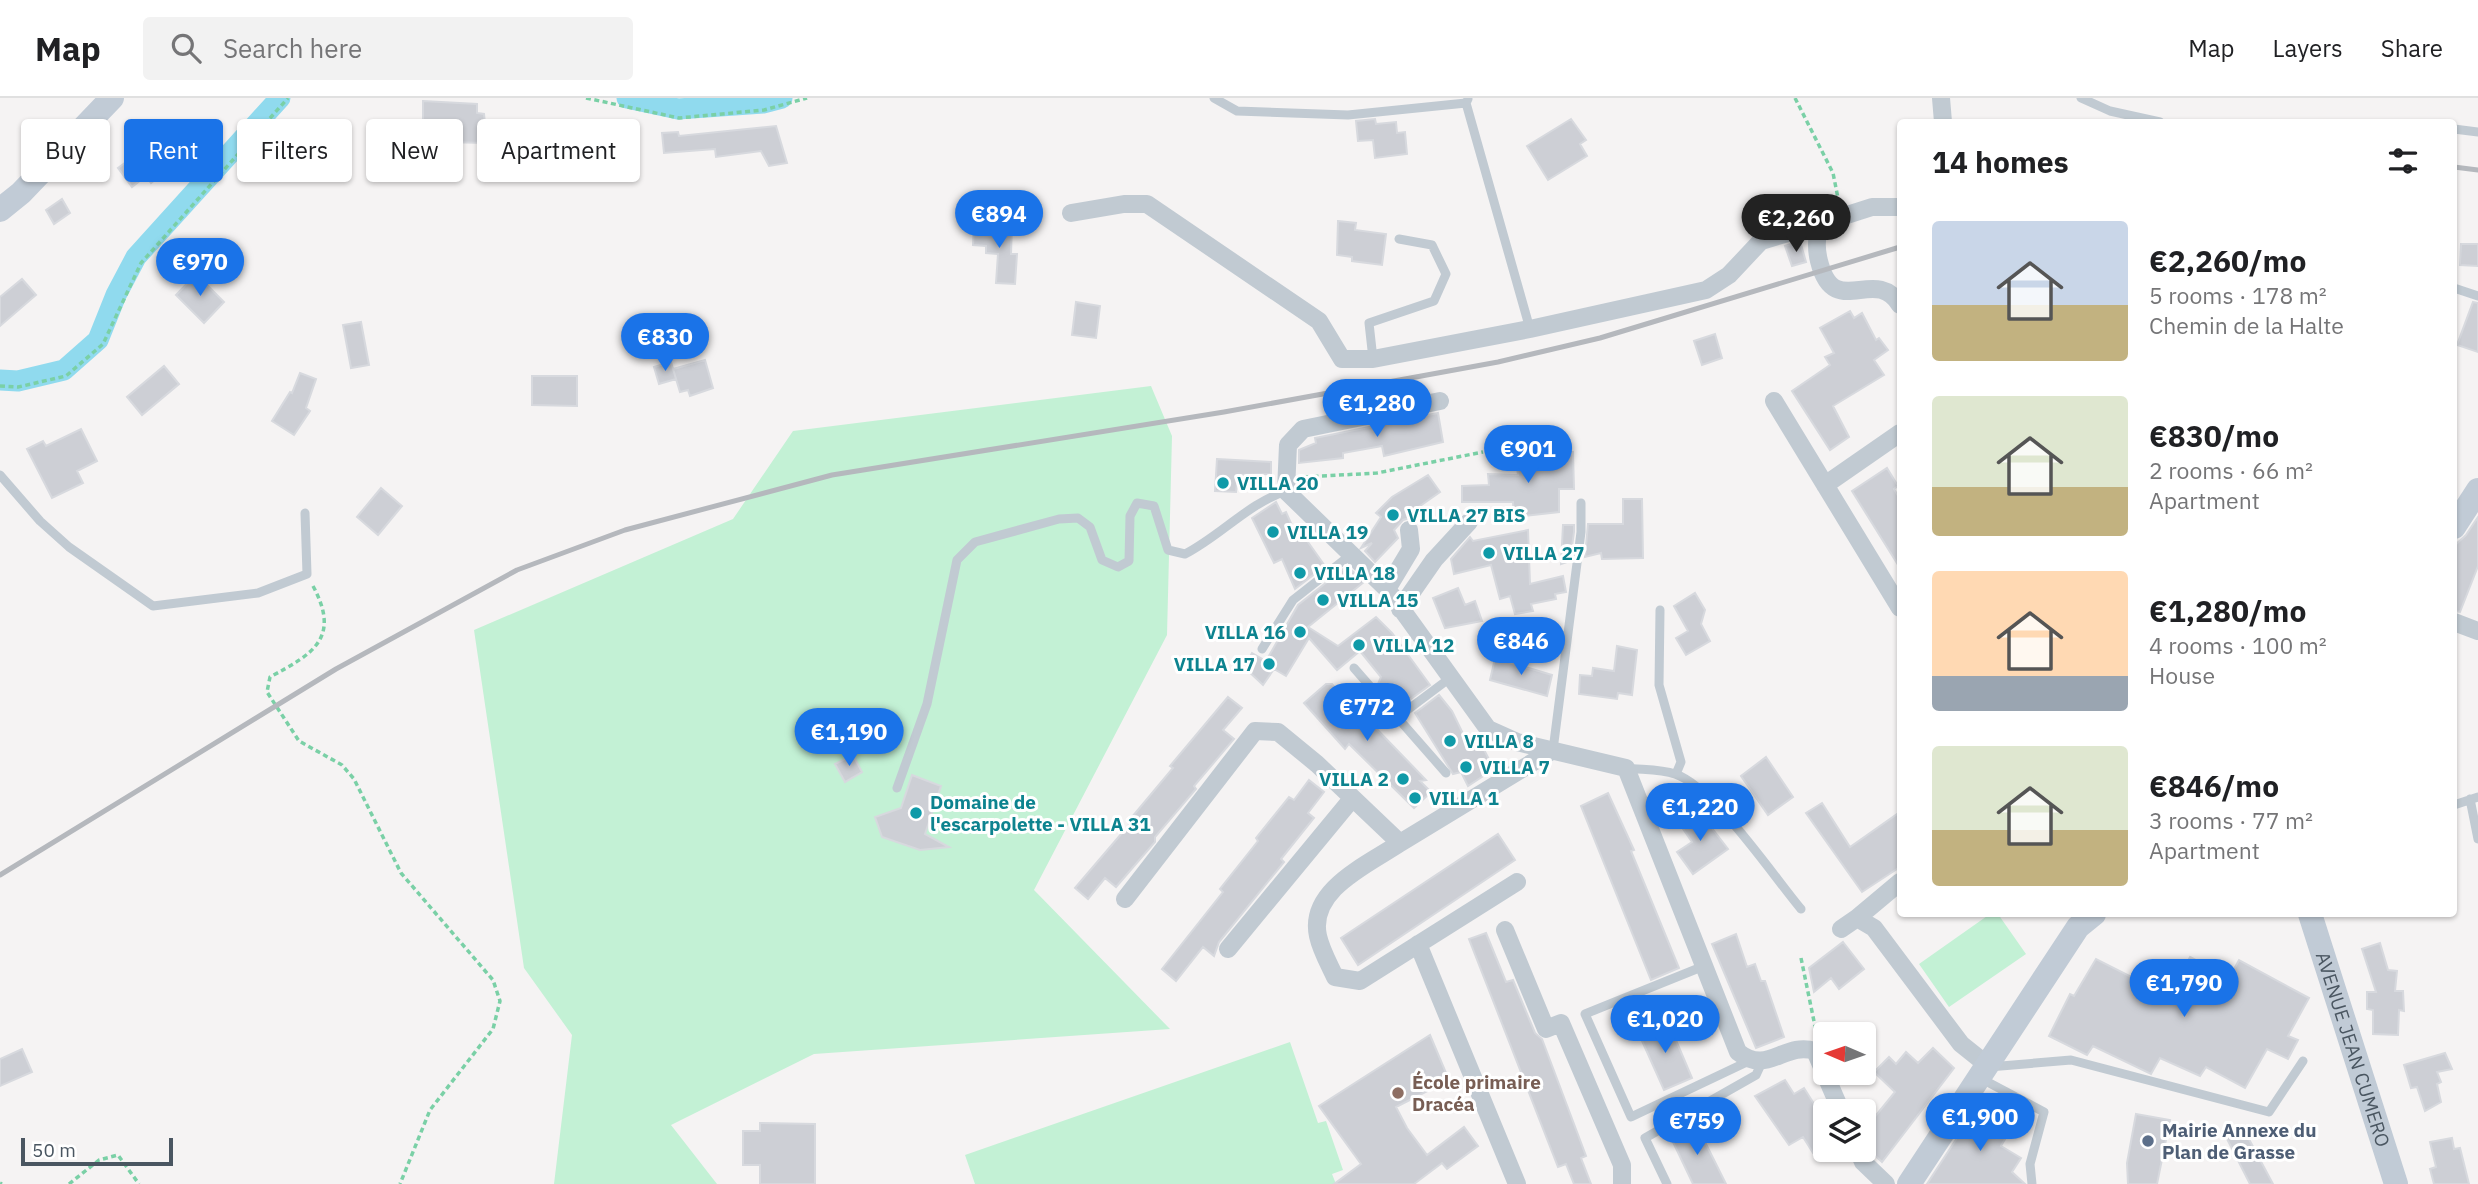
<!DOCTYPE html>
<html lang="en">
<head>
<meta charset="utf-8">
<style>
  body { margin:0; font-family:"IBM Plex Sans",sans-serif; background:#f2f2f2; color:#202124; height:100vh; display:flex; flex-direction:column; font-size:26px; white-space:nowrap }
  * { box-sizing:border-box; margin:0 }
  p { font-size:23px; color:#757577 }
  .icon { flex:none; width:38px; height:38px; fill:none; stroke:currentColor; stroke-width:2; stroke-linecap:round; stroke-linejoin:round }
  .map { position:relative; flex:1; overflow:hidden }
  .details { position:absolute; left:1897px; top:21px; width:560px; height:798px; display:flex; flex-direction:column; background:#fff; border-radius:7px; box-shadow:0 2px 5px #0004 }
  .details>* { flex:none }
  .top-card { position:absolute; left:21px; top:21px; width:665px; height:63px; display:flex; gap:14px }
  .needle { width:46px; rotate:272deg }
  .fabs { position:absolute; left:1813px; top:924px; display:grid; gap:14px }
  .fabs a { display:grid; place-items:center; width:63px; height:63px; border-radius:7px; background:#fff; box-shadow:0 2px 5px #0004; font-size:35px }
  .scale { position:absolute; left:21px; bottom:18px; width:152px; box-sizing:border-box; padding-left:7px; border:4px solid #4a5661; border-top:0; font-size:19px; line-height:24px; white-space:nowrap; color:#4a5661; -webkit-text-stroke:5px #fff; paint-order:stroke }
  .price { position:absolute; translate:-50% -60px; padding:0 16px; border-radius:24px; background:#1a73e8; color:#fff; font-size:23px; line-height:46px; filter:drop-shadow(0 2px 4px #0008) }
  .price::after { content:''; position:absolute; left:50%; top:42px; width:21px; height:16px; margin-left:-10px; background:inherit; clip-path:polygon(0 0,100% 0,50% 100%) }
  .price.current { background:#222; color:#fff }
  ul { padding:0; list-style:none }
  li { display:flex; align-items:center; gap:21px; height:175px; padding:0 35px }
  li span { display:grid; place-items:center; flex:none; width:196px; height:140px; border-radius:7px; color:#555 }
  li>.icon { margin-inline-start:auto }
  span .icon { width:84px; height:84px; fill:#fffc; stroke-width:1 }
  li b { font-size:30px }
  h2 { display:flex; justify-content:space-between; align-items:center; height:84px; padding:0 35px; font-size:30px }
  .chip { padding:0 24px; border-radius:7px; background:#fff; box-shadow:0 2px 5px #0004; font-size:24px; line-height:63px }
  .chip.current { background:#1a73e8; color:#fff }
  header { display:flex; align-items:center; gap:42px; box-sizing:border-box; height:98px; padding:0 35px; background:#fff; border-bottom:2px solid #e0e0e0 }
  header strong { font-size:33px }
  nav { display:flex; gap:38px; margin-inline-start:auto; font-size:24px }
  .search { width:490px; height:63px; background:#f2f2f2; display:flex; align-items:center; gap:18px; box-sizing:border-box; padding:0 24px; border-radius:7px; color:#757577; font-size:26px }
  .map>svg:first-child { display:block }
  .green { fill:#c3f1d5 }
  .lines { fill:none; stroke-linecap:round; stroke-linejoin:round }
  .canal { stroke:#90daee; stroke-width:21 }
  .building { fill:#cdcfd5; stroke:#d7d9de; stroke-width:2 }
  .path { stroke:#7ad0a6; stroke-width:3.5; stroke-dasharray:5 3.5; stroke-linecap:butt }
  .lane { stroke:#c1cad2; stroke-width:9 }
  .street { stroke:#c1cad2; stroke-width:18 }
  .secondary { stroke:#c1cbd6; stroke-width:24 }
  .rail { stroke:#b5b8bd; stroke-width:5 }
  .culture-dot { fill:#0f9aa8; stroke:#fff; stroke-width:2.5 }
  .education-dot { fill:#8d6e63; stroke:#fff; stroke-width:2.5 }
  .service-dot { fill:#5c6f8a; stroke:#fff; stroke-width:2.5 }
  .labels { text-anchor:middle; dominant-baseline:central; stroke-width:6; stroke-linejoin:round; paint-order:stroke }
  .culture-label { font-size:19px; font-weight:bold; fill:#0d838f; stroke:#fff; text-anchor:start }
  .street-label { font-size:19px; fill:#4a5661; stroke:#fff }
  .education-label { font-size:19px; font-weight:bold; fill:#785e54; stroke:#fff; text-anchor:start }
  .service-label { font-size:19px; font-weight:bold; fill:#4e5e75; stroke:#fff; text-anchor:start }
</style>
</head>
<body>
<header>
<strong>Map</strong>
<div class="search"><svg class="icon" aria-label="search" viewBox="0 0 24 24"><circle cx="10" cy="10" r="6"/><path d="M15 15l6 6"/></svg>Search here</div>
<nav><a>Map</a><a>Layers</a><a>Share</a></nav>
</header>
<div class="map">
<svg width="2478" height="1086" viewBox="0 0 2478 1086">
  <rect width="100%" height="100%" fill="#f5f3f3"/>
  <path class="green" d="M1151,288L1172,338L1167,537L1034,792L1170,931L814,956L671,1027L717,1086H554L572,937L524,870L474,532L733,421L793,333Z
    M1990,816H1998L2026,856L1949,909L1919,866Z
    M1290,944L1318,1025L1326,1023L1343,1072L1332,1076L1336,1086H975L965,1057Z"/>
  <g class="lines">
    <path class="canal" d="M627,0L678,11L763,5L782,0
      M0,282L18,283L64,272L98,242L116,197L136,159L280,0"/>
  </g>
  <path class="building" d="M423,3L477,6V15L484,16L487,45L443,44V28L423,29Z
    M1375,21L1376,26L1396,24L1397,35L1405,34L1407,56L1375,60L1373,42L1358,43L1356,23Z
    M1571,21L1586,42L1580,46L1587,58L1548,82L1527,48Z
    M776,28L787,65L769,68L761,53L716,59L715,51L664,55L662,35L678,34L679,38Z
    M346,33L349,49L332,53L329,37Z
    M159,40L177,64L151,85L146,78L132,89L118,70Z
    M62,101L70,115L54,126L46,112Z
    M1338,123L1356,125L1355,132L1386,136L1382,167L1352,163V159L1337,157Z
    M1012,127L1011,156H1017L1015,186L996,185L998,156L986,155V148L973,147L974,128Z
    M1800,143L1806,164L1792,168L1785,148Z
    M2461,146H2478V168L2460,167Z
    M196,176L224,204L204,225L176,197Z
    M22,181L36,197L0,228V199Z
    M1076,204L1100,208L1096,240L1072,237Z
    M2473,204L2478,205V254L2457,247Z
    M1850,213L1854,220L1862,215L1876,242L1879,240L1888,252L1874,262L1884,277L1833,308L1849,339L1830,352L1792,293L1830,267L1825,259L1834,255L1820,230Z
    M361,224L369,267L351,270L343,227Z
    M1715,236L1722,260L1702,267L1694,243Z
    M705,262L713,290L690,298L688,292L680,294L673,271Z
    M671,264L676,281L659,286L654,269Z
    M164,268L179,286L142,317L127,299Z
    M300,275L316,281L306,310L310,313L294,337L272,323L290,294L292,295Z
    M532,278H577V308L532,307Z
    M1438,315L1443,344L1384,358L1382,348L1343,355V360L1299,365V352L1316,345L1315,340Z
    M81,331L97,363L77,373L83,385L52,400L27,351L43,343L46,348Z
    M1573,354L1574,391H1559V414L1514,419L1513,404H1462V388L1489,387L1488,376L1518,377L1516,362Z
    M1217,361L1271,364V376L1238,377L1236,394L1215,393Z
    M1887,370L1898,388L1894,391L1900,401V470L1852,393Z
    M1428,377L1440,394L1410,415L1413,419L1403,422L1394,432L1398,440L1375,464L1365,453L1372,445L1361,450L1381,419L1376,415L1392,399Z
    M381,390L402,408L378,437L357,419Z
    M1623,401H1642L1643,460L1602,461L1601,455L1585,459L1588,426H1623Z
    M1276,404L1282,416L1286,414L1294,432L1298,430L1325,468L1295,491L1282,461L1274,465L1252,420Z
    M2478,419V468L2460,514L2454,513V448L2466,437Z
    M1563,427H1574V434L1570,463L1561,466Z
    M1528,432L1530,486L1563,478L1566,494L1555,496L1556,501L1531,506L1533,513L1515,516L1510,498L1500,501L1491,467L1454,476L1451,461L1470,439L1473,443Z
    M1347,468L1364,484L1308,529L1338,548L1376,519L1392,535L1430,587L1408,603L1403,594L1392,603L1378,586L1381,579L1360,553L1337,572L1309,540L1286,578L1274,571L1263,587L1244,569L1252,555L1266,563L1298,507Z
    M1458,490L1465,507L1475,503L1482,523L1445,530L1433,500Z
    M1695,495L1705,512L1701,526L1710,543L1686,557L1676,540L1688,533L1674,508Z
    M1617,548L1637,552L1632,597L1618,595L1617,601L1579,596L1580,577L1592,578L1593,570L1614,573Z
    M1495,560L1552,577L1547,598L1490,582Z
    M1326,586H1332L1367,628L1370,624L1426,682L1420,683L1431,694L1414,710L1349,646L1345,651L1304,605Z
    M1439,597L1452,613L1469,648L1479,642L1494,671L1468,688L1461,674L1453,676L1415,615Z
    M1228,599L1242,610L1223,632L1234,641L1194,688L1196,691L1155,739V744L1116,789L1105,780L1088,801L1075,790L1134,721L1132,719L1173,670L1170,668Z
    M853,657L862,674L845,684L835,666Z
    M1766,659L1793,699L1768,717L1741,678Z
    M912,677L941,688L925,736L949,749L920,752L882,739L875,719L901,710Z
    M1309,682L1324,694L1308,715L1314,720L1281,761L1284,764L1219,844L1214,858L1203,849L1176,883L1162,871L1223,794L1220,791L1258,743L1256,740L1289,699L1294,702Z
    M1608,695L1634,752L1631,753L1679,870L1651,882L1581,708Z
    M1822,705L1850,749L1900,714V769L1862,794L1806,715Z
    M1698,712L1728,751L1693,776L1677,754L1692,744L1679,725Z
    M1498,736L1515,762L1358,867L1341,840Z
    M1486,835L1506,884L1513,882L1535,935L1542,941L1586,1058L1581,1060L1591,1086H1574L1566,1066L1558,1069L1469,841Z
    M1736,836L1747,869L1755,866L1761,883H1765L1784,939L1756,950L1712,846Z
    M1843,844L1864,871L1839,891L1831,880L1814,894L1809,870Z
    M2380,845L2388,872L2397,873L2395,893H2403L2404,913L2399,912L2398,937L2373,936V912L2367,911V894H2376L2362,851Z
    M2190,859L2229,880L2239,862L2309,900L2288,938L2298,942L2288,961L2267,951L2245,990L2206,969L2200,978L2160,960L2151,976L2093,948L2087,957L2049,938L2070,896L2074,898L2096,861L2169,898Z
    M1667,921L1692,980L1664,992L1638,934Z
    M1430,937L1449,982L1396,1009L1407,1030L1427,1057L1464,1029L1478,1048L1447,1071L1442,1065L1414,1086H1334L1361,1066L1319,1008Z
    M1933,950L1954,970L1882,1064L1872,1055L1864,1032L1895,994L1874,974L1889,959L1896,966L1906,954L1918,965Z
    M22,951L32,974L0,988V961Z
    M2445,955L2452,971L2437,974L2441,984L2437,986L2441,1004L2425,1013L2417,989L2411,990L2404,967Z
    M1785,982L1794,996L1804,990L1825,1023L1817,1030L1825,1042V1048L1813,1055L1803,1039L1789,1047L1755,998Z
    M1981,1003L2015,1024L2001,1048L2021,1060L2012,1074L2025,1086H1927Z
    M2136,1016L2170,1022L2157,1086H2128L2127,1065Z
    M760,1025L815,1026V1086H760V1067H743V1033H760Z
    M1696,1025L1706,1046L1726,1086H1693L1672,1042L1676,1040L1674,1035Z
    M2243,1030L2273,1086H2250L2226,1039Z
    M2452,1040L2454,1051L2460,1050L2469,1086H2434L2430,1071L2436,1069L2430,1044Z"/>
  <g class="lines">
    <path class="path" d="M586,0L679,20L764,12L807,0
      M1795,0L1833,75L1838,100
      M0,288L18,289L66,278L103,246L141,165L288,0
      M1305,379L1377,375L1483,354
      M313,488C341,540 313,556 270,579L267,594L299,643L342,667L354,681L401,775L493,882L500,903L493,931L430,1012L400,1086
      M1801,860L1816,933
      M0,1085L2,1086
      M69,1086L99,1062L118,1057L139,1086"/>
    <path class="lane" d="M1214,0L1237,13L1348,17L1466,5
      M2081,0L2110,13L2160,24
      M1468,1L1466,5L1530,231
      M2454,31L2478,34
      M2454,190L2478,198
      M1373,261L1369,225L1434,203L1446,176L1432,147L1399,141
      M0,377L40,423L69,449L153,508L258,495L307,476L305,415
      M1660,512L1659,587L1681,664L1676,676
      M1262,551L1293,502L1353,455
      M1354,570L1446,675
      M1398,619L1450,580
      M1553,652L1581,434V405
      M1626,670C1641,672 1660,671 1675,676C1713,688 1774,779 1801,811
      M897,690L927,606L957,462L975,444L1059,421L1078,420L1090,429L1102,462L1118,469L1129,463L1130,418L1137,405L1154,408L1168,452L1185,456C1220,438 1249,405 1286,393
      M2470,701L2478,741
      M2454,707L2478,699
      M1704,868L1585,916L1631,1019L1749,963
      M1989,969L2071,962L2269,1014L2303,963
      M1980,980L2044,1014L2030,1066L2032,1086
      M1667,1086L1645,1040L1756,977L1762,964"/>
    <path class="street" d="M1941,0L1943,24
      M1900,109H1872L1822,125C1816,136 1816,151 1819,163C1834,224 1875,166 1900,207
      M1071,115L1124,106H1147L1319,223L1342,261H1373L1530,231L1706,192L1729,177L1761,143L1822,125
      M1440,303L1303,331L1288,347L1286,393L1387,491L1488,631L1517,644L1626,670L1738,954C1768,978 1784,943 1815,953L1841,1013
      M1774,303L1900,510
      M1825,387L1900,335
      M1387,491L1411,451L1409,432
      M1400,511L1434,462L1469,424
      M2454,524L2478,533
      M1400,745L1553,652
      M1125,801L1255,633L1278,634L1317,666L1400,745C1367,767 1308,792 1318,838C1321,852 1329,866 1335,879L1360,883L1517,784
      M1857,820L1900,784
      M1841,831L1857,820L1874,830L1961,946L1986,966
      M1505,832L1546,931L1561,925L1622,1067V1086
      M1418,846L1517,1086
      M1228,851L1351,702
      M1858,1052L1863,1064L1886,1086"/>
    <g class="secondary">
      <path d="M0,112L21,95L112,0"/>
      <path d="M2454,429L2478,392"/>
      <path id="s1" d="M2310,816L2396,1086"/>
      <path d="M1909,1086L2078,829L2094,816"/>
    </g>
    <path class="rail" d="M2454,69L2478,72
      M0,777L336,571L517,472L625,432L832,377L1224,314L1498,264L1600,240L1900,149"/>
  </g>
  <g class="culture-dot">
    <circle cx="1223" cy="385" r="7"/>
    <circle cx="1393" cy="417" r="7"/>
    <circle cx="1273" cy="434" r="7"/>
    <circle cx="1489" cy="455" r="7"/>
    <circle cx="1300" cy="475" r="7"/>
    <circle cx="1323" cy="502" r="7"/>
    <circle cx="1300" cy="534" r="7"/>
    <circle cx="1359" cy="547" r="7"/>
    <circle cx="1269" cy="566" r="7"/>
    <circle cx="1450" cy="643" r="7"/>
    <circle cx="1466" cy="669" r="7"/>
    <circle cx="1403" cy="681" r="7"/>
    <circle cx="1415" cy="700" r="7"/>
    <circle cx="916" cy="715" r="7"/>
  </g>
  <circle class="education-dot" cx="1398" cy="995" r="7"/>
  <circle class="service-dot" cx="2148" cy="1043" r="7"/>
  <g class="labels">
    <g class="culture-label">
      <text x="1237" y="385">VILLA 20</text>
      <text x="1407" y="417">VILLA 27 BIS</text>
      <text x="1287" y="434">VILLA 19</text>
      <text x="1503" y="455">VILLA 27</text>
      <text x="1314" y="475">VILLA 18</text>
      <text x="1337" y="502">VILLA 15</text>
      <text x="1286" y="534" text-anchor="end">VILLA 16</text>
      <text x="1373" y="547">VILLA 12</text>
      <text x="1255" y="566" text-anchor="end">VILLA 17</text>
      <text x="1464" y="643">VILLA 8</text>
      <text x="1480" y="669">VILLA 7</text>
      <text x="1389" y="681" text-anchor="end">VILLA 2</text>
      <text x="1429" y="700">VILLA 1</text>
      <text x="930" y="704">Domaine de<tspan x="930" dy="22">l'escarpolette - VILLA 31</tspan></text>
    </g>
    <g class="street-label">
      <text stroke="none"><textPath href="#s1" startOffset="142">AVENUE JEAN CUMERO</textPath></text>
    </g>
    <g class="education-label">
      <text x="1412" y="984">École primaire<tspan x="1412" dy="22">Dracéa</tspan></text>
    </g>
    <g class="service-label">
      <text x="2162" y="1032">Mairie Annexe du<tspan x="2162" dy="22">Plan de Grasse</tspan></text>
    </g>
  </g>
</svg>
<div class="fabs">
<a><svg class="needle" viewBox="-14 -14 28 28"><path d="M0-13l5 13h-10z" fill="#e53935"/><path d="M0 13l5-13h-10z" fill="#757577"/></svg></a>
<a><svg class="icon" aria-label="layers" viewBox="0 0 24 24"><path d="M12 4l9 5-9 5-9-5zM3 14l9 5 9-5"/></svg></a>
</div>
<div class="scale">50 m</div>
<b class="price" style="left:999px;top:152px">€894</b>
<b class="price current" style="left:1796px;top:156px">€2,260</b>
<b class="price" style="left:200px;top:200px">€970</b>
<b class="price" style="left:665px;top:275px">€830</b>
<b class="price" style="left:1377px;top:341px">€1,280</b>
<b class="price" style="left:1528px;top:387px">€901</b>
<b class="price" style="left:1521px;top:579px">€846</b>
<b class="price" style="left:1367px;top:645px">€772</b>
<b class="price" style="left:849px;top:670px">€1,190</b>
<b class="price" style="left:1700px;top:745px">€1,220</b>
<b class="price" style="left:2184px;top:921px">€1,790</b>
<b class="price" style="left:1665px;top:957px">€1,020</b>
<b class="price" style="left:1980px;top:1055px">€1,900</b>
<b class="price" style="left:1697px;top:1059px">€759</b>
<div class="top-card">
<a class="chip">Buy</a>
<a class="chip current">Rent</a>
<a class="chip">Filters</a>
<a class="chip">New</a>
<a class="chip">Apartment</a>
</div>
<section class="details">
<h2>14 homes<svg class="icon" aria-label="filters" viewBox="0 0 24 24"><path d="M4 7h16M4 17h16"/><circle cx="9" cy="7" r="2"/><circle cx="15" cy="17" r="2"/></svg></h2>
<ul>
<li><span style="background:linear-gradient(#c9d6e8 60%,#c2b280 0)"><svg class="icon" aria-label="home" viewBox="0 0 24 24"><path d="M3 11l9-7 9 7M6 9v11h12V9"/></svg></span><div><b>€2,260/mo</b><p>5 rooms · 178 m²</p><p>Chemin de la Halte</p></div></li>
<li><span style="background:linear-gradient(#dfe7d0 65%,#c2b280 0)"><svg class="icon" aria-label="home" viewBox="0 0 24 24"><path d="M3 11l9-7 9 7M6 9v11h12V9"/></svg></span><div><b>€830/mo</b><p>2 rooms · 66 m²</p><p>Apartment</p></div></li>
<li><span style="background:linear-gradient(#ffd9b3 75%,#9aa5b1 0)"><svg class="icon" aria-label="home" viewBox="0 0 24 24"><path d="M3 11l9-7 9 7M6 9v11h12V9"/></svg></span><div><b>€1,280/mo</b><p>4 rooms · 100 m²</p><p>House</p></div></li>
<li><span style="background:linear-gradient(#dfe7d0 60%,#c2b280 0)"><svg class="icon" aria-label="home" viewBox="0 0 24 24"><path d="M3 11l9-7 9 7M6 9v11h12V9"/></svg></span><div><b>€846/mo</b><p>3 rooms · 77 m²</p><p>Apartment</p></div></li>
</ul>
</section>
</div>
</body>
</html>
